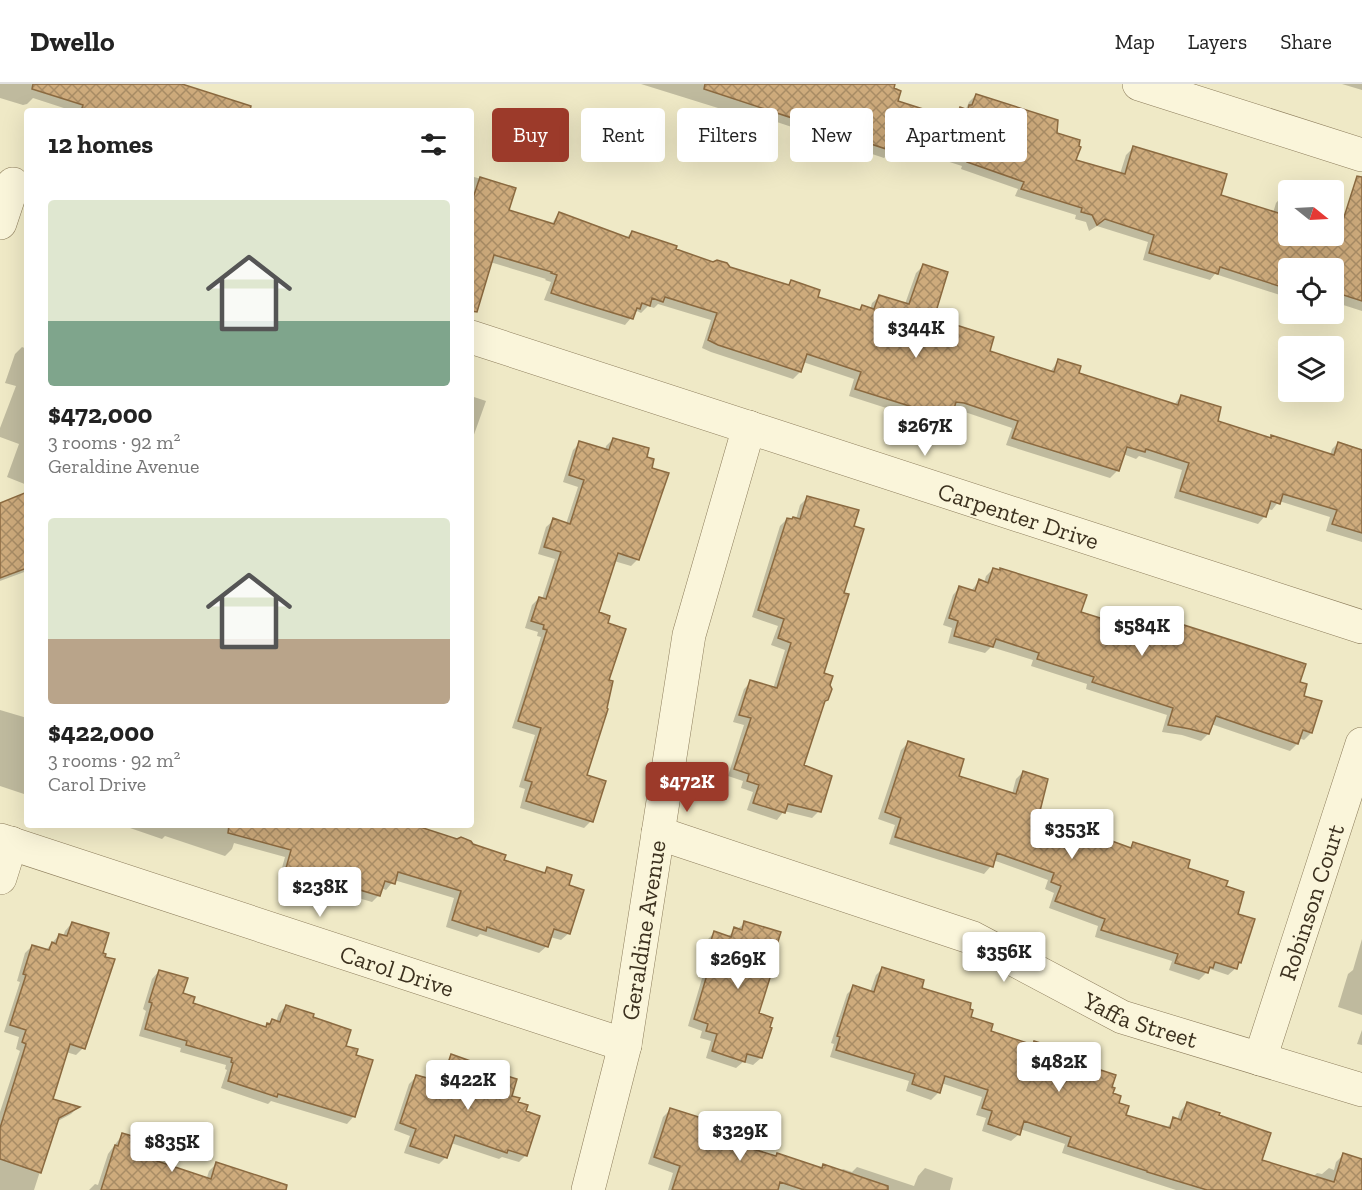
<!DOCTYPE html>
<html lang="en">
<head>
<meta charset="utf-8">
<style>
  body { margin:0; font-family:"Zilla Slab",serif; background:#f6f6f6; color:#222; height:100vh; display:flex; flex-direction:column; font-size:22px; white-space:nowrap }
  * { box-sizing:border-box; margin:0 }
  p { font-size:20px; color:#767676 }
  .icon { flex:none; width:33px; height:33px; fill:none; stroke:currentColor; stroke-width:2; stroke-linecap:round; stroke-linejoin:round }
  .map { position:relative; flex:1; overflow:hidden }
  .details { position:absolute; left:24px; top:24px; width:450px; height:720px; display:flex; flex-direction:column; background:#fff; border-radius:6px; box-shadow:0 6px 24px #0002 }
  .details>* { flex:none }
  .banner { position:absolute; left:492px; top:24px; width:570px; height:54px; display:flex; gap:12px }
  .needle { width:39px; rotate:108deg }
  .buttons { position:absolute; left:1278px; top:96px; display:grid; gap:12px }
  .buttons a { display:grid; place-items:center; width:66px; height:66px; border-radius:6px; background:#fff; box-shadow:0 6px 24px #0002; font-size:30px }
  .price { position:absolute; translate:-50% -51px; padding:0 14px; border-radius:6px; background:#fff; color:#222; font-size:20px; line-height:39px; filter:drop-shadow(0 2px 3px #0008) }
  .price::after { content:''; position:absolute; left:50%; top:36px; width:18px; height:14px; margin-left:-9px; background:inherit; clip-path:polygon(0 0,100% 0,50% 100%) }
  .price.selected { background:#9c3a2a; color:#fff }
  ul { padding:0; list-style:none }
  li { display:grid; align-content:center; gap:12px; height:318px; padding:0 24px }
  li span { display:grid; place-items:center; height:186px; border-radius:6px; color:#555 }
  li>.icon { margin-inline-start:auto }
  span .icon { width:108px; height:108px; fill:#fffc; stroke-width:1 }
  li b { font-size:26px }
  h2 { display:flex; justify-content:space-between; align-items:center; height:72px; padding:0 24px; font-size:26px }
  .tag { padding:0 21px; border-radius:6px; background:#fff; box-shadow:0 6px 24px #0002; font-size:21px; line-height:54px }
  .tag.selected { background:#9c3a2a; color:#fff }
  header { display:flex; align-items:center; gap:36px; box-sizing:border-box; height:84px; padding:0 30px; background:#fff; border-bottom:2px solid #e0e0e0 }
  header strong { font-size:28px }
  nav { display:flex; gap:33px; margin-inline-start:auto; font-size:21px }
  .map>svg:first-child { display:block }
  .shadow { fill:#0003 }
  .building { fill:url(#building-cross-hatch); stroke:#8b6a40; stroke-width:1.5 }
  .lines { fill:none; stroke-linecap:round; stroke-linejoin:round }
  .minor-casing { stroke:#8c7c5b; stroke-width:34 }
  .minor { stroke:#faf5da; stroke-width:33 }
  .labels { text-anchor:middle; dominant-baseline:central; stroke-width:4.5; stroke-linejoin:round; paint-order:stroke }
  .street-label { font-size:24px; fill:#3c311f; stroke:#f7f2d6 }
</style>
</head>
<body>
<header>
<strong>Dwello</strong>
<nav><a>Map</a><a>Layers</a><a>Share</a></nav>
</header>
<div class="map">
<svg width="1362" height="1106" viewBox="0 0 1362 1106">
  <defs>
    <pattern id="building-cross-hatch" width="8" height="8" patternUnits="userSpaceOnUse" patternTransform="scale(1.5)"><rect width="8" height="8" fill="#ceab7c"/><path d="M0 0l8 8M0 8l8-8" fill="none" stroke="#a88c65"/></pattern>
  </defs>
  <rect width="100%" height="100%" fill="#efe9c6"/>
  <path class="shadow" d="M0,0H177L248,27H73L33,14L27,20L23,21L0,14Z
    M641,0H893L896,18L943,33L947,29L954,31L960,25L965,27L969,18L976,11L1055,50L1074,77L1120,90L1126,71L1133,64L1219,112L1273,129L1276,119L1283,111L1288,113V152H1334V130L1362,139V227L1334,218V184H1288V207L1283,212L1215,190L1210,196L1143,176L1148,158L1097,142L1089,147L1086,138L1075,135L1076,131L1015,112L1018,105L961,85L962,82L893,60L891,67L884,74L738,25L734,29Z
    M1342,0H1362V6Z
    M471,92L514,105L507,127L551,141L559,129L626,154L632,148L674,166L786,202L791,198L816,213L858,227L862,223L870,226L872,219L880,212L905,220L916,189L923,182L932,235L988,268L1050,288L1059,276L1077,290L1174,321L1181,312L1216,338L1269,355L1272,353L1330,372L1332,365L1339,358L1362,365V458L1326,447L1330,433L1279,417L1272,426L1267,425L1265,432L1258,440L1174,414L1182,386L1139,372L1136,375L1123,370L1117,387L1110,394L1006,361L1012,344L956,325H952L949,334L942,342L849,312L854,295L803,278L800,288L793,295L711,268L702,264L711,236L658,220L654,224L648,222L641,229L637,227L625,241L544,216L551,198L545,196L546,195L490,178L471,192Z
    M22,263L27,265V401L7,393L19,360L0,353V344L16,302L5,299L15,270Z
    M471,303L474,304L471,312L486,317L471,359Z
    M613,355L638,475L631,482L614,477L597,529L606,540L607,597L586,692L591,737L584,744L520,724L525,705L519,703L535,651L512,644L541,553L537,552L538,548L525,544L532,521L539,514L542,515L555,475L538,470L546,443L554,436L566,440L578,403L563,398L573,366L580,359L605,367L606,362Z
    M27,410V487L0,497V420Z
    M807,414L852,443L842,510L822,590L823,619L802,682L819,727L812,734L784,727L777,736L747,726L753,708L741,704L743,697L728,692L744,641L733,638L744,605L751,598L773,605L785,566L771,561L778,542L752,533L780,442L787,435H796L800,421Z
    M993,485L1079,529L1128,544L1131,535L1138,528L1298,599L1311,649L1304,656L1299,654L1297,660L1290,667L1211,640L1208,650L1201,657L1182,651L1162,648L1167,631L1086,605L1087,600L1031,582L1033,576L991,563L985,569L948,559L952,544L943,541L953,511L960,503L971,507L979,497L984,499L986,492Z
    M0,626L27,634V711L0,702Z
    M908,659L957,693L1012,710L1016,695L1023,688L1038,728L1088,750L1129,765L1134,760L1225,803L1237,831L1239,878L1236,884L1228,891L1210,885L1199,896L1169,886L1172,877L1095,853L1098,842L1049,824L1054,809L1045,805L1048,796L993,776L991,782L984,790L889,760L895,741L878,735L901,666Z
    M131,741H412L472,762L502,777L543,790L548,785L567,802L569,849L561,856L550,853L547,862L539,869L480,850L477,853L446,843L454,814L394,796L386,806L381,804L379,811L372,818L280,791L285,773L234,759L232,765L225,772L165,752L162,755L130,744Z
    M72,839L101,870L83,964L76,971L66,968L51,1016L77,1024L71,1030L56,1038L34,1106H0V1028L20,967L16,965L19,953L4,948L20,898L17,897L25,869L32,862L46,866L59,851L63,853L65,847Z
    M745,839L757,930L768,944L761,974L753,981L743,978L736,984L706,974L711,957L700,954L702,947L688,942L703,891L697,889L707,856L714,849L727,853Z
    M1362,855V931L1338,923L1348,890L1353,886Z
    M883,884L920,905L989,948L1032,962L1035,959L1065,976L1110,1004L1111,1010L1124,1032L1166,1045L1174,1035L1177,1036L1180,1027L1187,1020L1217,1032L1261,1077L1313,1093L1317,1089L1322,1090L1329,1084L1334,1086L1336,1078L1343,1071L1362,1077V1106H1176L1062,1069L1065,1060L1020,1045L1019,1050L1011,1057L982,1047L986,1034L976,1031L982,1013L941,999L938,1009L931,1016L906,1007L909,997L830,973L834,960L831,959L847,910L854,903L870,908L876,891Z
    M159,887L192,920L265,944L272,937L276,938L279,929L286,922L311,933L355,972L354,1032L347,1040L271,1017L268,1020L221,1004L227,986L225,985L226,981L180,968L181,964L139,952L146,927L143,925L152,895Z
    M1362,946V961L1357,960Z
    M452,972L476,984L517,1019L526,1071L519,1078L502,1073L499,1075L451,1059L446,1073L439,1080L404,1069L410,1052L394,1046L409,1000L416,993L438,998L445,979Z
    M670,1026L718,1056L820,1085L823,1081L841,1087L843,1085L852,1088L857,1083L914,1102L918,1092L925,1084L953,1094L950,1106H668L673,1089L648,1080L663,1033Z
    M123,1050L146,1075L159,1106H89L95,1100L98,1101L108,1070Z
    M216,1080L266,1106H203L209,1087Z"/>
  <path class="building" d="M33,0H182L251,22L250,27H81L83,21L32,5Z
    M705,0H895L894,4L901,7L898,17L945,32L946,27L957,31L960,23L968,26L969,21H972L976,10L1058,36L1057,49L1080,56L1079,62L1081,63L1076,76L1125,90L1133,62L1227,90L1221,111L1288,132V152H1338L1357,92L1362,93V217L1334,208V184H1288V205L1220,183L1218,190L1149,169L1154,151L1105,135L1097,141L1092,131L1081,128L1082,124L1021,105L1024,98L967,78L968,75L896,52L892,67L704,5Z
    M480,93L516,104L509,126L554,140L559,128L629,154L632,147L677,162L676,165L713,178L717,176L727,179L730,183L789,201L791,196L820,206L818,213L860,226L862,221L874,225L879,211L909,220L923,180L948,188L934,234L994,253L990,267L1054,288L1058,275L1081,282L1079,289L1178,321L1181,311L1221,323L1218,337L1271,354V351L1334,371L1338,358L1362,366V449L1332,440L1337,426L1283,410L1280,420L1271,417L1266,433L1180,407L1189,379L1146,365L1145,368L1127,363L1119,387L1012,354L1018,337L964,319L956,318L951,335L855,305L861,288L807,270L801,288L718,261L708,256L717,229L665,213L663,218L652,214L650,222L642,219L640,225L637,224L633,235L584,220L551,209L557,191L551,189L552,188L494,171L477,228L471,227V120Z
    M613,354L649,364L647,373L654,375L652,384L669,389L639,476L618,469L599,528L610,532L608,539L626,545L609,596L613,597L607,624L608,625L587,691L606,697L593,738L526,717L532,698L525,696L541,644L518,637L547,546L543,545L544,541L531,537L539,513L546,515L561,468L544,463L553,434L570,440L584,396L569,391L579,357L609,366Z
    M27,408V484L0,494V419Z
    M807,412L859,426L854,442L864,445L844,509L849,510L824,589L833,592L830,601L832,605L828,616L825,617L804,681L832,692L821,728L788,720L785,729L753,719L759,701L747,697L749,690L734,685L751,634L739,631L750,596L777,604L791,559L778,554L784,535L758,526L787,434L792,435L793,433L800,435Z
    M993,484L1000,486V484L1087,511L1081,528L1132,544L1137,526L1306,580L1300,598L1307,600L1304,612L1322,617L1312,649L1303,646L1298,660L1216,632L1209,650L1190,645L1168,641L1173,624L1092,598L1094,593L1037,575L1039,569L996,555L993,563L954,552L958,537L949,534L959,502L975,507L979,495L988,499Z
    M908,657L964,675L959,692L1016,710L1023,687L1048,695L1040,727L1091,745L1090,749L1131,764L1133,758L1190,776L1188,784L1228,797L1226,802L1244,808L1238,830L1255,835L1241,879L1239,878L1237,885L1215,878L1213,884L1210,883L1208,889L1175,879L1178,870L1101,846L1105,835L1055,817L1061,802L1051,798L1054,789L997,769L993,783L895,753L901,734L885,728Z
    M229,741H414L457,755L461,753L471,757L473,760L506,771L504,776L545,789L547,783L572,791L569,801L584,806L570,850L554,845L548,863L487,843L486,847L452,836L461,807L398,788L395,800L385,797L380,812L286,784L291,766L228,749Z
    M744,837L781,848L771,880L774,881L759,929L773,934L770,943L772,944L762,974L747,970L745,978L712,967L717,950L706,947L708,940L694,935L709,884L703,882L714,847L731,853L734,843L742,846Z
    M72,838L109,849L103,869L106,870L105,873L115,875L85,965L70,960L53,1015L80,1023L59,1034L41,1089L0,1075V1044L26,960L22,958L26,946L10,941L26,891L23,890L32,861L49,866L52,858L56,860L59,850L67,852Z
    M882,883L924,896L922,904L971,919L970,925L973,926L971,933L993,940L991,947L1033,961L1034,957L1069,968L1067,975L1116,991L1112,1003L1115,1004L1113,1009L1121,1012L1119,1019L1129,1022L1126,1031L1170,1044L1173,1033L1181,1036L1187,1018L1220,1029L1219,1031L1271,1049L1262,1076L1334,1098L1343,1069L1362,1075V1106H1207L1147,1088V1087L1068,1062L1071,1053L1024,1037L1020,1051L988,1040L992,1027L982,1024L988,1006L945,992L940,1009L912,1000L915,990L836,966L840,953L837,952L853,901L874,908Z
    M159,886L188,894L183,909L195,913L193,919L266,943L267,939L270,940L272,935L280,938L286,921L314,930L313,933L351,946L346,962L358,965L356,971L373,976L355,1033L278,1010L277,1013L228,997L233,979L231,978L232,974L186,961L187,957L145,945L152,919L149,918Z
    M451,970L479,980L478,983L517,995L512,1012L520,1014L518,1018L528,1021L526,1027L540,1032L527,1072L508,1066L507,1069L455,1051L447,1074L410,1062L416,1045L400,1039L416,991L442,998Z
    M670,1024L724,1041L720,1055L776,1072L777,1069L822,1084L823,1080L888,1102V1106H804L780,1098L778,1106H672L680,1082L654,1073Z
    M122,1049L153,1058L148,1074L211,1095L216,1078L287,1101L286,1106H101L115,1061L118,1062Z"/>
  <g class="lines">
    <g class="minor-casing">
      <g id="minor">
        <path d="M1139,0L1362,71"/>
        <path d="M0,139L13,100"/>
        <path id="s1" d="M471,253L1362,543"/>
        <path id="s2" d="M658,749L973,854L1122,933L1362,1006"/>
        <path id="s3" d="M0,756L625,961"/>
        <path d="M0,794L11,759"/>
        <path id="s4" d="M1260,975L1362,660"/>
        <path id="s5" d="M588,1106L625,961L689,551L749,343"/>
      </g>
    </g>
    <use href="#minor" class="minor"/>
  </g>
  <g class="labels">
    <g class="street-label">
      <text stroke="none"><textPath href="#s1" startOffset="576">Carpenter Drive</textPath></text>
      <text stroke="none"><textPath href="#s4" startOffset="165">Robinson Court</textPath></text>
      <text stroke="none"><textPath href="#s5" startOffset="266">Geraldine Avenue</textPath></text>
      <text stroke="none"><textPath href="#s3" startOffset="418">Carol Drive</textPath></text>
      <text stroke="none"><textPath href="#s2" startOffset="519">Yaffa Street</textPath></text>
    </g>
  </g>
</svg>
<div class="buttons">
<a><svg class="needle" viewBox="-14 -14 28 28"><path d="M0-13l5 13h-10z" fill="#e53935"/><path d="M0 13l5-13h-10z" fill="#767676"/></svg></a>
<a><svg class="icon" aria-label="locate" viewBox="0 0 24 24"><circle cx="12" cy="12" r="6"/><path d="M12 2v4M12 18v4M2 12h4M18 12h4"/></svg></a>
<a><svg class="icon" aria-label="layers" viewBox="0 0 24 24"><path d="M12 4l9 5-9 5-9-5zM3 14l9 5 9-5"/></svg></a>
</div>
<b class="price" style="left:916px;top:275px">$344K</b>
<b class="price" style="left:925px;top:373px">$267K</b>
<b class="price" style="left:1142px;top:573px">$584K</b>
<b class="price selected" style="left:687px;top:729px">$472K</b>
<b class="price" style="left:1072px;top:776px">$353K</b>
<b class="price" style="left:320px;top:834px">$238K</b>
<b class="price" style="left:1004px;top:899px">$356K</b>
<b class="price" style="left:738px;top:906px">$269K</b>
<b class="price" style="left:1059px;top:1009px">$482K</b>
<b class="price" style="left:468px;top:1027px">$422K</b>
<b class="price" style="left:740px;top:1078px">$329K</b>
<b class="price" style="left:172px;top:1089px">$835K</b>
<div class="banner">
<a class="tag selected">Buy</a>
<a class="tag">Rent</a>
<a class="tag">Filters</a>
<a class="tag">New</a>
<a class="tag">Apartment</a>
</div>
<section class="details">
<h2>12 homes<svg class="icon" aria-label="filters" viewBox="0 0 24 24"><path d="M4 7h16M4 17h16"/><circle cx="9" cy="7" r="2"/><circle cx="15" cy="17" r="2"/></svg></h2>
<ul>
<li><span style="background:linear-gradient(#dfe7d0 65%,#7fa58c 0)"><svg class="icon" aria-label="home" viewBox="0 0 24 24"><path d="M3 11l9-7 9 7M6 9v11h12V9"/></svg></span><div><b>$472,000</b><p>3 rooms · 92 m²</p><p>Geraldine Avenue</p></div></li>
<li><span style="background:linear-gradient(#dfe7d0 65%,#b9a48a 0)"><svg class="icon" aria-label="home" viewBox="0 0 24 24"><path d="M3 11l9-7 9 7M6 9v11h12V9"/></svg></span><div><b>$422,000</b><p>3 rooms · 92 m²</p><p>Carol Drive</p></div></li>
</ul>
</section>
</div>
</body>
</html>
